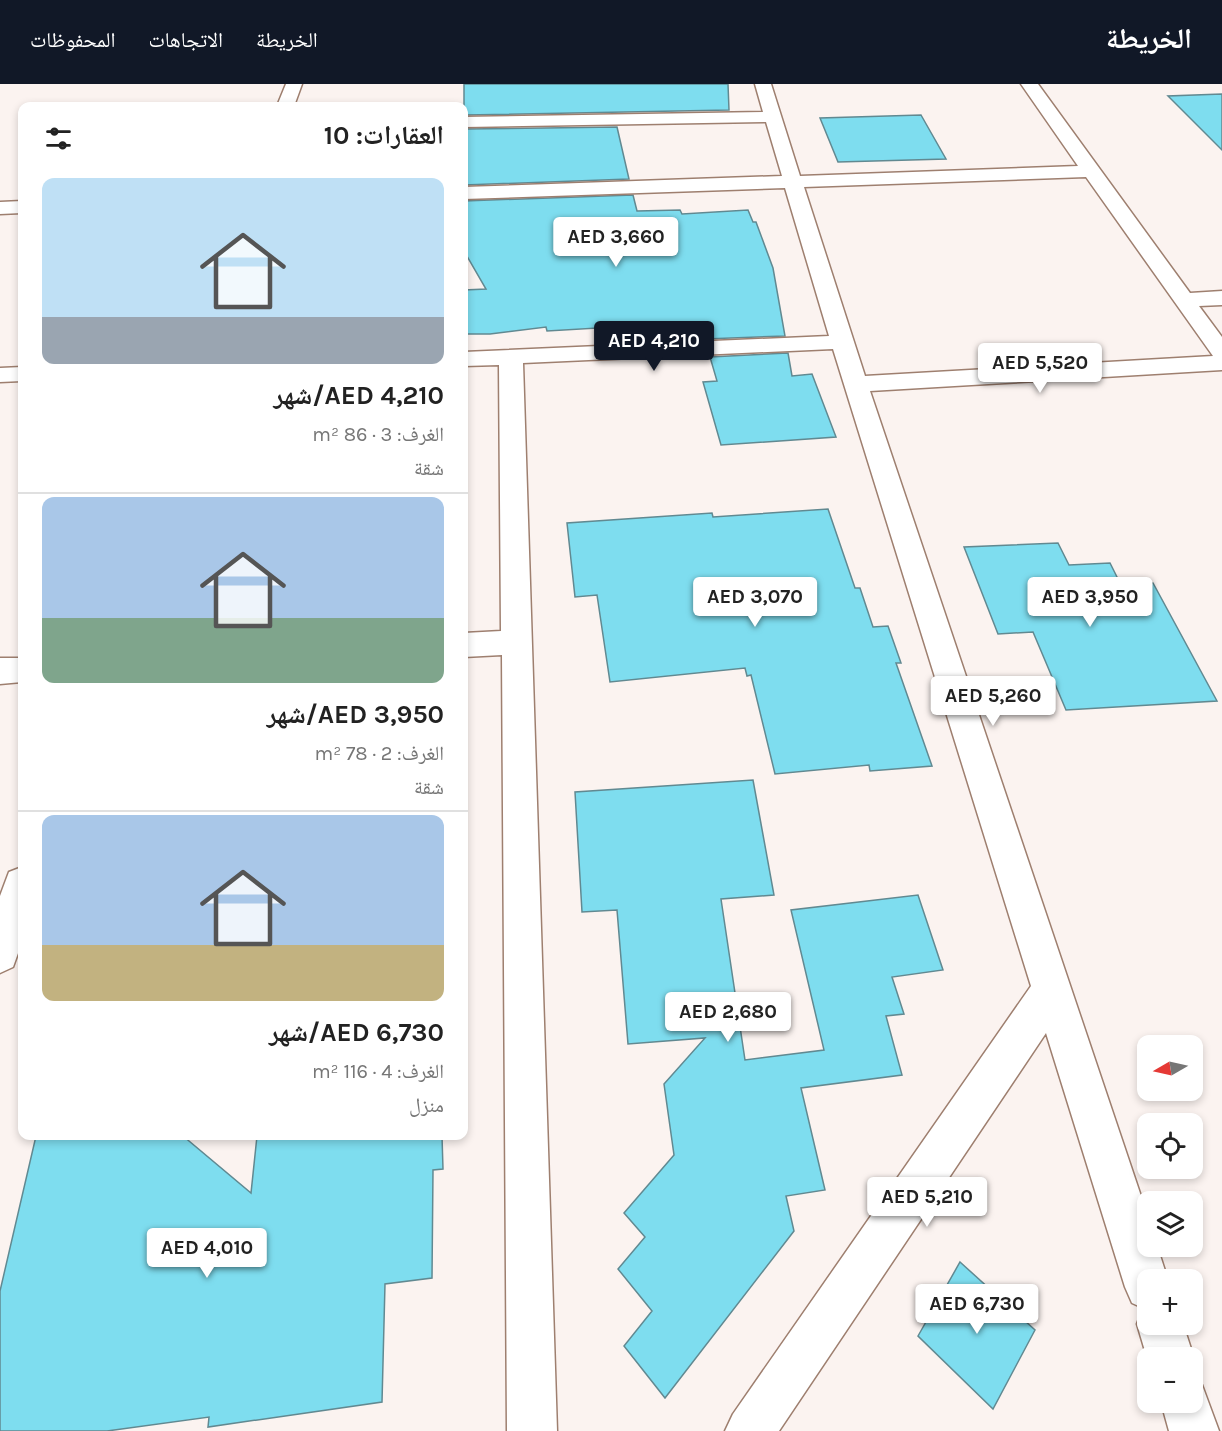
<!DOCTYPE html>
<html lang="ar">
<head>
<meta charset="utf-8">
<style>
  body { margin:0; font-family:Karla,"Noto Naskh Arabic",sans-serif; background:#f6f6f6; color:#222; direction:rtl; height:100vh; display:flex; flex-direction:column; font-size:22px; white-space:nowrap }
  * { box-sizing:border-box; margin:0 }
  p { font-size:20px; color:#767676 }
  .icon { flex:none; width:33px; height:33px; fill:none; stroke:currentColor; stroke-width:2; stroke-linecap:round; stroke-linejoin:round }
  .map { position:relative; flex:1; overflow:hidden; direction:ltr }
  .details { position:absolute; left:18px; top:18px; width:450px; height:1038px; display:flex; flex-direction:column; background:#fff; border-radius:12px; box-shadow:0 3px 9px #0003; direction:rtl }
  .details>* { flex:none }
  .needle { width:39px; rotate:261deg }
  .fabs { position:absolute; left:1137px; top:951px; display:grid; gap:12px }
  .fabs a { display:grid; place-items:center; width:66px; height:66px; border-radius:12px; background:#fff; box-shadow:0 3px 9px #0003; font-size:30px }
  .price { position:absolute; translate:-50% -51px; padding:0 14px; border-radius:6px; background:#fff; color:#222; font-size:20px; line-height:39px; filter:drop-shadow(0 2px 3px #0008) }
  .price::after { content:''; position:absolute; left:50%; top:36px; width:18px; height:14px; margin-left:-9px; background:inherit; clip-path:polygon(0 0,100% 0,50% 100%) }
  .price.current { background:#111827; color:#fff }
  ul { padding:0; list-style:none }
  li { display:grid; align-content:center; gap:12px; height:318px; padding:0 24px }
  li+li { border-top:2px solid #e0e0e0 }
  li span { display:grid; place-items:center; height:186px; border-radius:12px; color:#555 }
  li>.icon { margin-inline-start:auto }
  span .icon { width:108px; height:108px; fill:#fffc; stroke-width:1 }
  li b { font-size:26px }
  h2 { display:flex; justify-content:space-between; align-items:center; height:72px; padding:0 24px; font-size:26px }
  header { display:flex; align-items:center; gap:36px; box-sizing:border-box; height:84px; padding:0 30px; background:#111827; color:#fff }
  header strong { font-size:28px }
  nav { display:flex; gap:33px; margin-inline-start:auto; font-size:21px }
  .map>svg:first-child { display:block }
  .building { fill:#7eddef; stroke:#618991; stroke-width:1.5 }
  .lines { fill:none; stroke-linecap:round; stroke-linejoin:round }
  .street-casing { stroke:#9e7f6f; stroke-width:3 }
  .street { fill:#fff; fill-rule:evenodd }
</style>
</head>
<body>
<header>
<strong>الخريطة</strong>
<nav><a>الخريطة</a><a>الاتجاهات</a><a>المحفوظات</a></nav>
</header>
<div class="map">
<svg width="1222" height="1347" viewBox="0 0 1222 1347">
  <rect width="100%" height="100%" fill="#fbf3f0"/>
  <path class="building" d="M464,0H728L729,26L464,31Z
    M1222,10V66L1168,12Z
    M921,31L946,75L838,78L820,34Z
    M617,43L629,95L464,101V45Z
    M633,111L637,127L680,126L682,130L748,126L753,138H756L773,184L785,252L705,255L700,238L547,247L546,243L490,250H464V206L486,205L464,167V117Z
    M788,269L792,292L812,290L836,353L721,361L703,298L717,297L710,273Z
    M828,425L855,504H860L873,543L888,542L901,579H896L932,682L870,687L869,681L775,690L751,591L747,592L745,584L610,598L597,511L575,513L567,439L712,429L713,433Z
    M1058,459L1069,481L1110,479L1121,501L1153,499L1217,617L1066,626L1033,548L998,550L964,463Z
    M753,696L774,811L721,815L745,976L824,966L791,826L918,811L943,886L892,893L904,930L886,932L902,991L801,1004L825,1106L786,1112L794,1147L665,1314L624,1262L652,1227L618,1185L645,1153L624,1129L674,1071L664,1000L705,954L628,960L617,826L582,828L575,708Z
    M36,1052H183L251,1109L257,1052H442L443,1085L433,1086L432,1194L385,1200L382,1318L208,1343L209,1333L107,1347H0V1207Z
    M960,1178L1035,1246L993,1325L918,1252Z"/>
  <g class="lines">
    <g class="street-casing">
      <path id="street" d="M286,0H302L294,22H277Z
        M755,0H771L800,92L1078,82L1021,0H1038L1190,209L1222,207V221L1199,222L1222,253V286L870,307L1148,1133V1162H1157L1168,1196H1148V1240H1183L1194,1274L1192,1277V1274H1148V1277L1137,1240L1143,1224L1132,1219L1125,1203L1046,949L779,1347H725L733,1330L1031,902L833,265L523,279L557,1347H507L502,571L464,573V549L501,547L499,281L464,282V268L829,252L785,104L464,115V103L782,92L766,38L464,43V33L763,28ZM1086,93L1213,272L865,292L804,103Z
        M22,117V129L0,130V118Z
        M22,283V297L0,298V284Z
        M0,574H22V598L0,600Z
        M22,783V858L13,883L0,889V812L9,788Z
        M1192,1297L1202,1301L1219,1347H1169L1161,1318H1192Z"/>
    </g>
    <use href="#street" class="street"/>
  </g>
</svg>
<div class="fabs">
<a><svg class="needle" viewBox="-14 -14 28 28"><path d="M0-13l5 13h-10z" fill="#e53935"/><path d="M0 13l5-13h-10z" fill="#767676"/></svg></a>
<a><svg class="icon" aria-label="locate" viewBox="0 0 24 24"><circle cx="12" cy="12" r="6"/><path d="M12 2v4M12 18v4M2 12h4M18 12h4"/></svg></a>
<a><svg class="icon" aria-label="layers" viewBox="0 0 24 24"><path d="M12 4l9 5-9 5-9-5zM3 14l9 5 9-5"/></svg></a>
<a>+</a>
<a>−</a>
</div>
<b class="price" style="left:616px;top:184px">AED 3,660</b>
<b class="price current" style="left:654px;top:288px">AED 4,210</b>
<b class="price" style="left:1040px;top:310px">AED 5,520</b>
<b class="price" style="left:755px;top:544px">AED 3,070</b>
<b class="price" style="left:1090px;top:544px">AED 3,950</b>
<b class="price" style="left:993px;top:643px">AED 5,260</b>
<b class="price" style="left:728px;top:959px">AED 2,680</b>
<b class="price" style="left:927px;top:1144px">AED 5,210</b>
<b class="price" style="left:207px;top:1195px">AED 4,010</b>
<b class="price" style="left:977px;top:1251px">AED 6,730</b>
<section class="details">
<h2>العقارات: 10<svg class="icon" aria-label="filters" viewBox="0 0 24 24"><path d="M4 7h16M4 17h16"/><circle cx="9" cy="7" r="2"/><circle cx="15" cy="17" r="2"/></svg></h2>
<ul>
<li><span style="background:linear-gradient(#bfe0f5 75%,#9aa5b1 0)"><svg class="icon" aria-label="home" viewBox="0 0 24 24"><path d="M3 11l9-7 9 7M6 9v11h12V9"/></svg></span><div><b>AED 4,210/شهر</b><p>الغرف: 3 · 86 m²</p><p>شقة</p></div></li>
<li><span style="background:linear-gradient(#a9c7e8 65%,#7fa58c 0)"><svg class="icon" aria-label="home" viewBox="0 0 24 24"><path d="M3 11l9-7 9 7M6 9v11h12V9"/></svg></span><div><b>AED 3,950/شهر</b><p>الغرف: 2 · 78 m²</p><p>شقة</p></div></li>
<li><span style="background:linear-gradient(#a9c7e8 70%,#c2b280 0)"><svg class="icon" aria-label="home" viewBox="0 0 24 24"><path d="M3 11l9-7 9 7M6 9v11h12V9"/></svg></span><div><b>AED 6,730/شهر</b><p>الغرف: 4 · 116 m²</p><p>منزل</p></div></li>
</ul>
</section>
</div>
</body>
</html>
